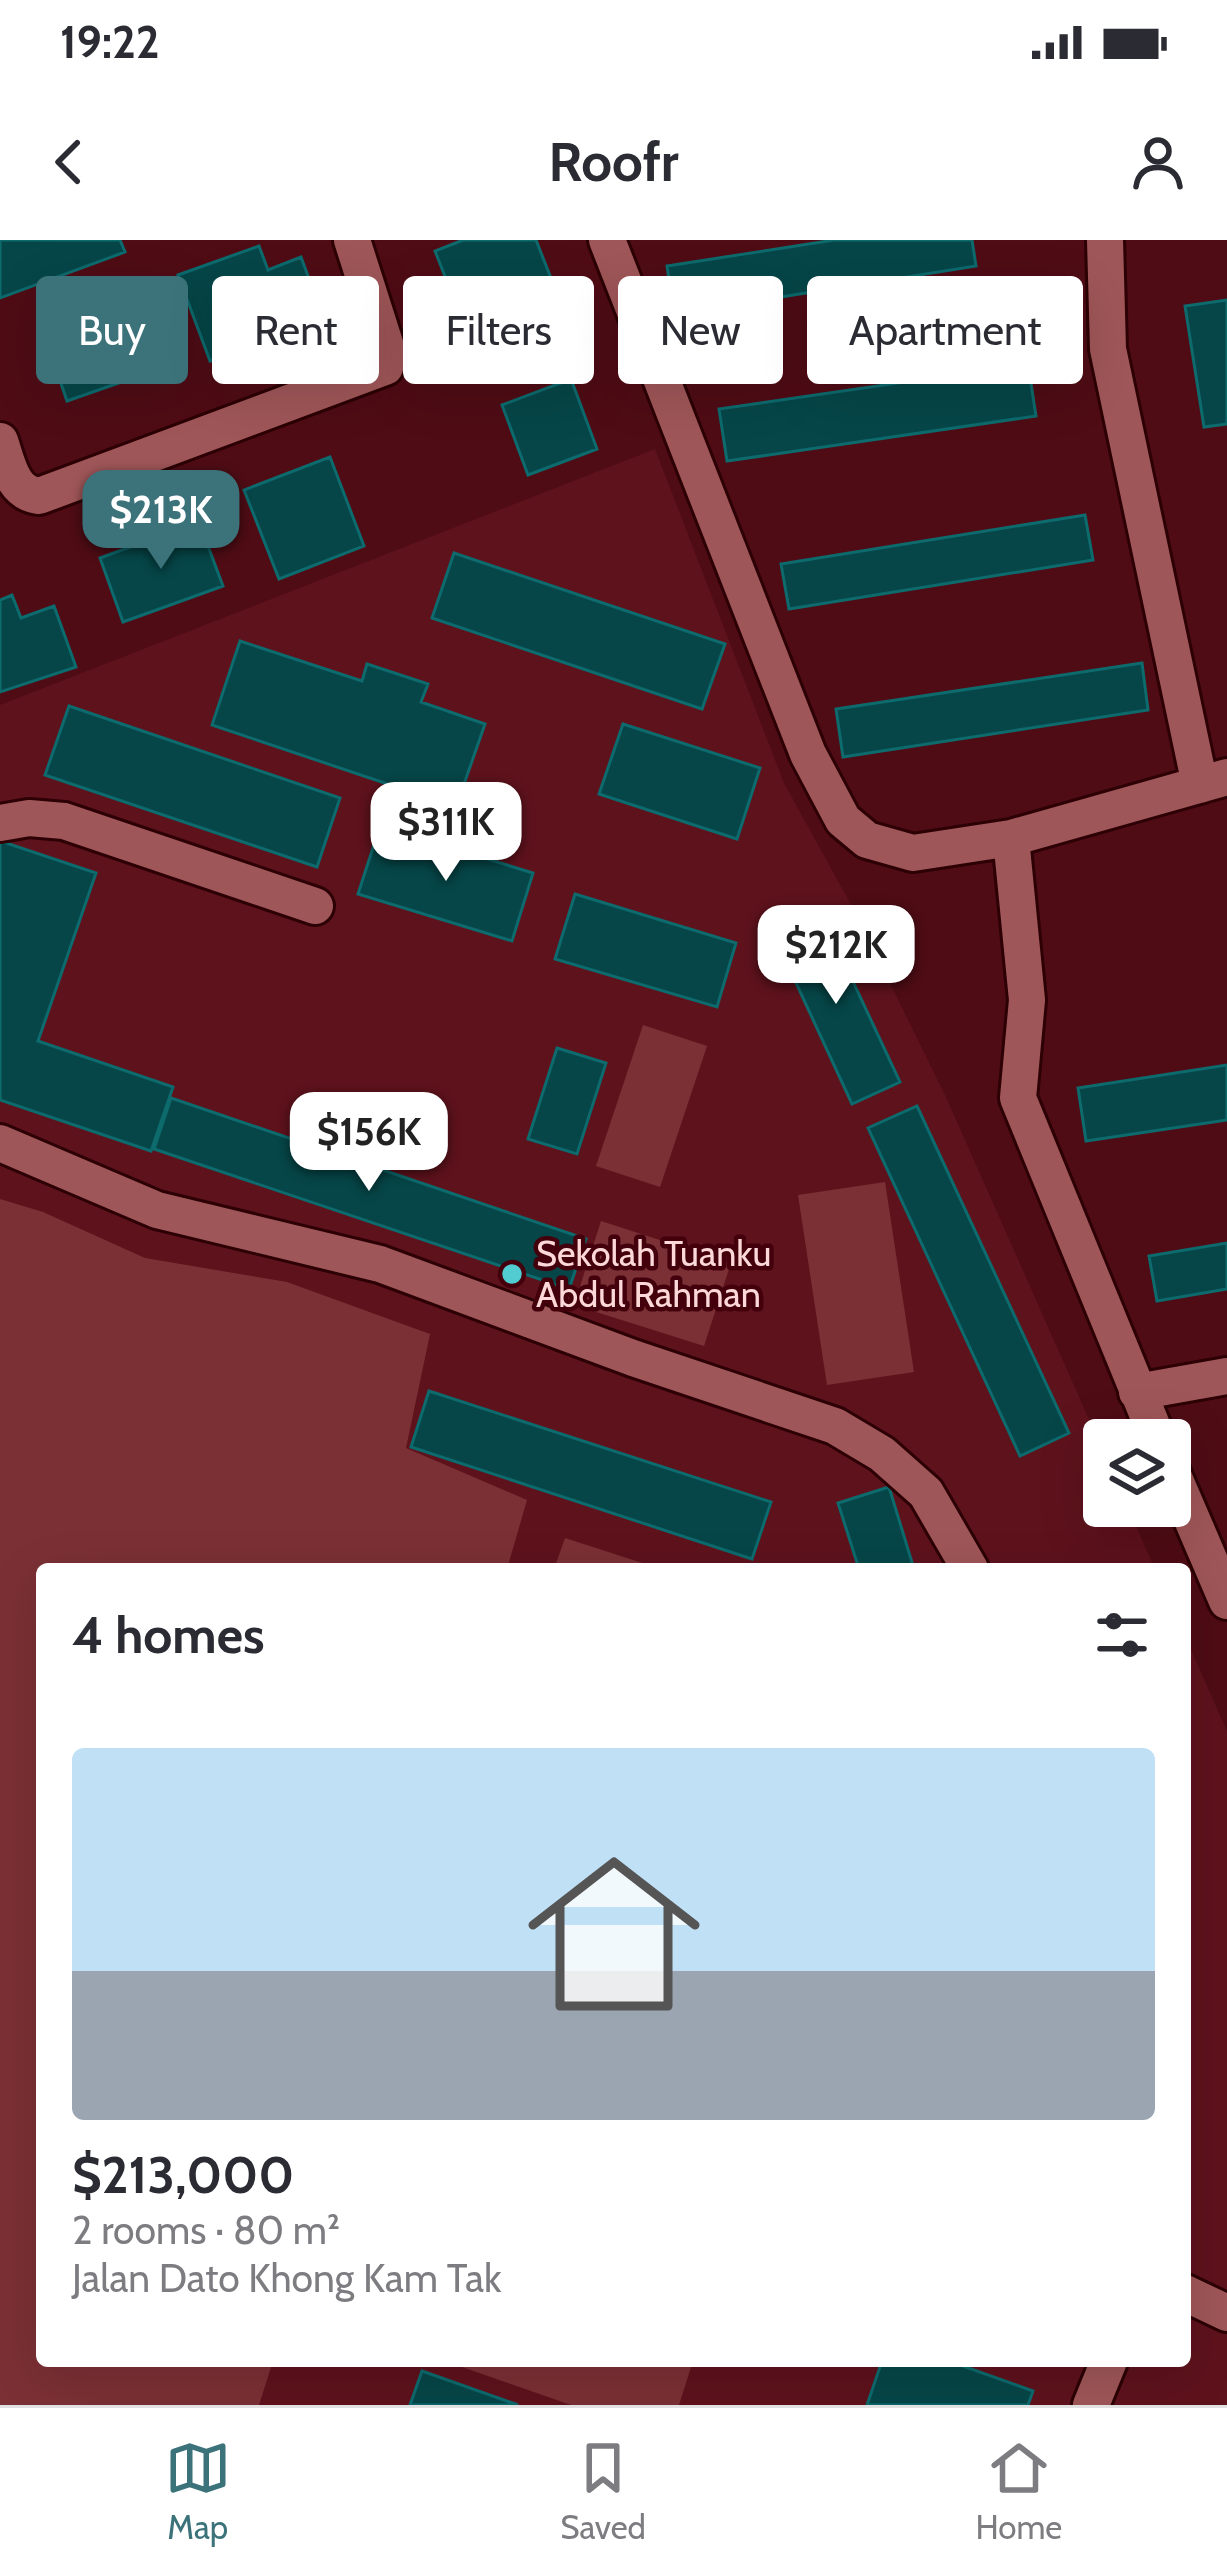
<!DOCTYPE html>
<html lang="en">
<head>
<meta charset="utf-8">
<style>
  body { margin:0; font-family:Cabin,sans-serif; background:#f2f2f3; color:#2b2b33; height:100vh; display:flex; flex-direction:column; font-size:45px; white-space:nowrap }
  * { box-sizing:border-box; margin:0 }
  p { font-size:39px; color:#7c7c81 }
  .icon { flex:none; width:66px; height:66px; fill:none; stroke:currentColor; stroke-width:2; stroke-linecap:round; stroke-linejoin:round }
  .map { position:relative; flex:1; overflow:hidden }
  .sheet { position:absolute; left:36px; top:1323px; width:1155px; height:804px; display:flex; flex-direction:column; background:#fff; border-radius:12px; box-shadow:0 12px 48px #0002 }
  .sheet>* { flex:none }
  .guide { position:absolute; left:36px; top:36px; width:1155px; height:108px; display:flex; gap:24px }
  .controls { position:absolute; left:1083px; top:1179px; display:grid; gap:24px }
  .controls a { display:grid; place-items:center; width:108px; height:108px; border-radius:12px; background:#fff; box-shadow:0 12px 48px #0002; font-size:60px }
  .price { position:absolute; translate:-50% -102px; padding:0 27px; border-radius:24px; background:#fff; color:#222; font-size:39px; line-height:78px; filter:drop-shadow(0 3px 6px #0008) }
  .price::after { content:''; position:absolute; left:50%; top:72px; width:36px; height:27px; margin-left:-18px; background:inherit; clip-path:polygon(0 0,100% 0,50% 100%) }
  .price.selected { background:#3c737a; color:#fff }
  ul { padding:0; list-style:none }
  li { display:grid; align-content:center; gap:24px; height:636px; padding:0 36px }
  li span { display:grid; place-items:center; height:372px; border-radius:12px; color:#555 }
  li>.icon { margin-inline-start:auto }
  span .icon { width:216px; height:216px; fill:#fffc; stroke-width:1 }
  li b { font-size:51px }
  h2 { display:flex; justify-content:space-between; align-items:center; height:144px; padding:0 36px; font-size:51px }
  .tag { padding:0 42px; border-radius:12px; background:#fff; box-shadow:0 12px 48px #0002; font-size:42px; line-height:108px }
  .tag.selected { background:#3c737a; color:#fff }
  .status { display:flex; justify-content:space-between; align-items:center; height:84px; padding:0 60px; background:#fff; direction:ltr }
  .status svg { height:33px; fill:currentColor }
  header { display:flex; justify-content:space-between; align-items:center; height:156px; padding:0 36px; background:#fff; font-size:54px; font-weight:700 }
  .tabs { display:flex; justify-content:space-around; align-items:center; height:168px; border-top:3px solid #e1e1e2; background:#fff; font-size:33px; color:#7c7c81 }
  .tabs a { display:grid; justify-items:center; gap:6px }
  .tabs .selected { color:#3c737a }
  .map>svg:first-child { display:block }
  .built { fill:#5e121c }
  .green { fill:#7b3035 }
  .building { fill:#064648; stroke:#0d6a6d; stroke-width:3 }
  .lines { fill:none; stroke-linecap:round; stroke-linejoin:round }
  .minor-casing { stroke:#2c0004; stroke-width:42 }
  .minor { stroke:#9f5658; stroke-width:36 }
  .poi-dot { fill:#51ccd1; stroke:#43000c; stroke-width:4.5 }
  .labels { text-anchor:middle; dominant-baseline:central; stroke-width:9; stroke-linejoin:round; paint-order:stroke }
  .poi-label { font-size:36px; fill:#fcd9d8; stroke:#43000c; text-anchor:start }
</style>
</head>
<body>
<div class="status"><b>19:22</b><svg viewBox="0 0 49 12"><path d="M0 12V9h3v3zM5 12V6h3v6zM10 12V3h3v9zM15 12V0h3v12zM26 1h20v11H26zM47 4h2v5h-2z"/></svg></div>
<header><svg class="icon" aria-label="back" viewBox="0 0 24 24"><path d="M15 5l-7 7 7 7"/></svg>Roofr<svg class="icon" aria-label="person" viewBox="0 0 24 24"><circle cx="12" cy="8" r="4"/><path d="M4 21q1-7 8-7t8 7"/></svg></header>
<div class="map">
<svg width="1227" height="2165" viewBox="0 0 1227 2165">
  <rect width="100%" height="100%" fill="#4f0c15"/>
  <path class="built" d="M655,209L784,543L855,672L945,855L1104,1213V1266H1127L1155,1329H42V2121H1185V1396L1227,1491V2165H0V465Z"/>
  <path class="green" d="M643,785L707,806L660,947L596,926Z
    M885,942L914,1132L827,1145L798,955Z
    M0,959L43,972L145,1018L287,1042L430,1094L406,1208L527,1260L507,1329H42V2121H273L259,2165H0Z
    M601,981L731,1023L704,1106L574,1065Z
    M565,1298L661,1329H554Z
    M445,2121H693L679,2165H571Z"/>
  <path class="building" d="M0,0H120L125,12L0,58Z
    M463,0H536L567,79L476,115L435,11Z
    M834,0H972L976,26L674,74L667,26Z
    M259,6L268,30L301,17L312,47L279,60L291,92L210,121L178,35Z
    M121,52L150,132L67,161L55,126L73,120L57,75Z
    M1227,60V184L1204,187L1185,66Z
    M1028,124L1036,176L727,221L719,169Z
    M571,139L597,209L528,235L502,165Z
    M330,217L364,306L279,339L244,250Z
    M1085,275L1093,320L789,369L781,324Z
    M199,282L223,346L123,382L100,318Z
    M454,313L725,404L702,469L432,378Z
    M12,355L21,378L54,366L76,427L0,452V360Z
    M240,401L362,441L367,424L428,444L421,462L485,484L456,567L212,485Z
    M1142,423L1148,470L843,517L836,469Z
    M69,466L340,558L317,627L45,535Z
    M623,484L760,528L737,599L599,554Z
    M380,586L533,633L512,701L358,654Z
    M0,601L96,633L38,801L173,847L151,911L0,860Z
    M575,654L736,703L717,767L555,719Z
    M819,669L900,842L852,864L772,691Z
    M557,808L606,823L577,914L528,899Z
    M1227,825V880L1086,901L1078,848Z
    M171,858L586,999L569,1049L154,909Z
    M917,866L1069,1193L1020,1216L868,888Z
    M1227,1003V1049L1157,1061L1149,1016Z
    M429,1151L771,1262L752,1319L411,1207Z
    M889,1247L914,1329H859L838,1263Z
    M882,2121H949L1033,2151L1028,2165H867Z
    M422,2131L518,2165H410Z"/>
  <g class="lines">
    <g class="minor-casing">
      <path id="minor" d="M607,0L808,514L843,580L867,600L913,613L1011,598L1227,537
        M1105,0L1108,109L1200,545
        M0,201C8,224 12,253 39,256L385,127L389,116L352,0
        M0,583L29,578L64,581L315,666
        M1011,598L1027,760L1018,858L1158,1200
        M0,903L157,970L380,1024L633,1118L835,1186L882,1214L926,1253L970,1329
        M1137,1152L1227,1136
        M1170,1228L1227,1361
        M1185,2053L1227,2073
        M1091,2165L1109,2121"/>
    </g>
    <use href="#minor" class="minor"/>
  </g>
  <circle class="poi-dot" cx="512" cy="1034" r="12"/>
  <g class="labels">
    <g class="poi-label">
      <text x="536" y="1013">Sekolah Tuanku<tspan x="536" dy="41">Abdul Rahman</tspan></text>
    </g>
  </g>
</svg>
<div class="controls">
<a><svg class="icon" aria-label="layers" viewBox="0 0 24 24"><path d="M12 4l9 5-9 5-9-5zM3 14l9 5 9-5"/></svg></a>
</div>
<b class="price selected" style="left:161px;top:332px">$213K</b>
<b class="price" style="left:446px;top:644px">$311K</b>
<b class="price" style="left:836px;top:767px">$212K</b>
<b class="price" style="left:369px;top:954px">$156K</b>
<div class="guide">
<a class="tag selected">Buy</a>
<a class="tag">Rent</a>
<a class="tag">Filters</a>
<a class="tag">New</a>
<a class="tag">Apartment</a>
</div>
<section class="sheet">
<h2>4 homes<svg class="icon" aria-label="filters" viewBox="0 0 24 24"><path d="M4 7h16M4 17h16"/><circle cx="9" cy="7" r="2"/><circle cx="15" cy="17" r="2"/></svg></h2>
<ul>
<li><span style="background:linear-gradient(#bfe0f5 60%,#9aa5b1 0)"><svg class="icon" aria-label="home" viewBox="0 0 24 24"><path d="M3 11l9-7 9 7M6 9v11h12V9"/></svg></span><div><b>$213,000</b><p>2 rooms · 80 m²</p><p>Jalan Dato Khong Kam Tak</p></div></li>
</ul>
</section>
</div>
<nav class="tabs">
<a class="selected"><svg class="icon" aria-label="map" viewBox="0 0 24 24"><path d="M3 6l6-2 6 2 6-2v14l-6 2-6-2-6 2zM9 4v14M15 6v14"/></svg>Map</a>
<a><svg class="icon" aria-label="saved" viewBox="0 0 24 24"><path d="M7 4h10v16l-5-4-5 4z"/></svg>Saved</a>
<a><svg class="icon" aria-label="home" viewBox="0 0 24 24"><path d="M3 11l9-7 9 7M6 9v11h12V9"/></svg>Home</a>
</nav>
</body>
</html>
